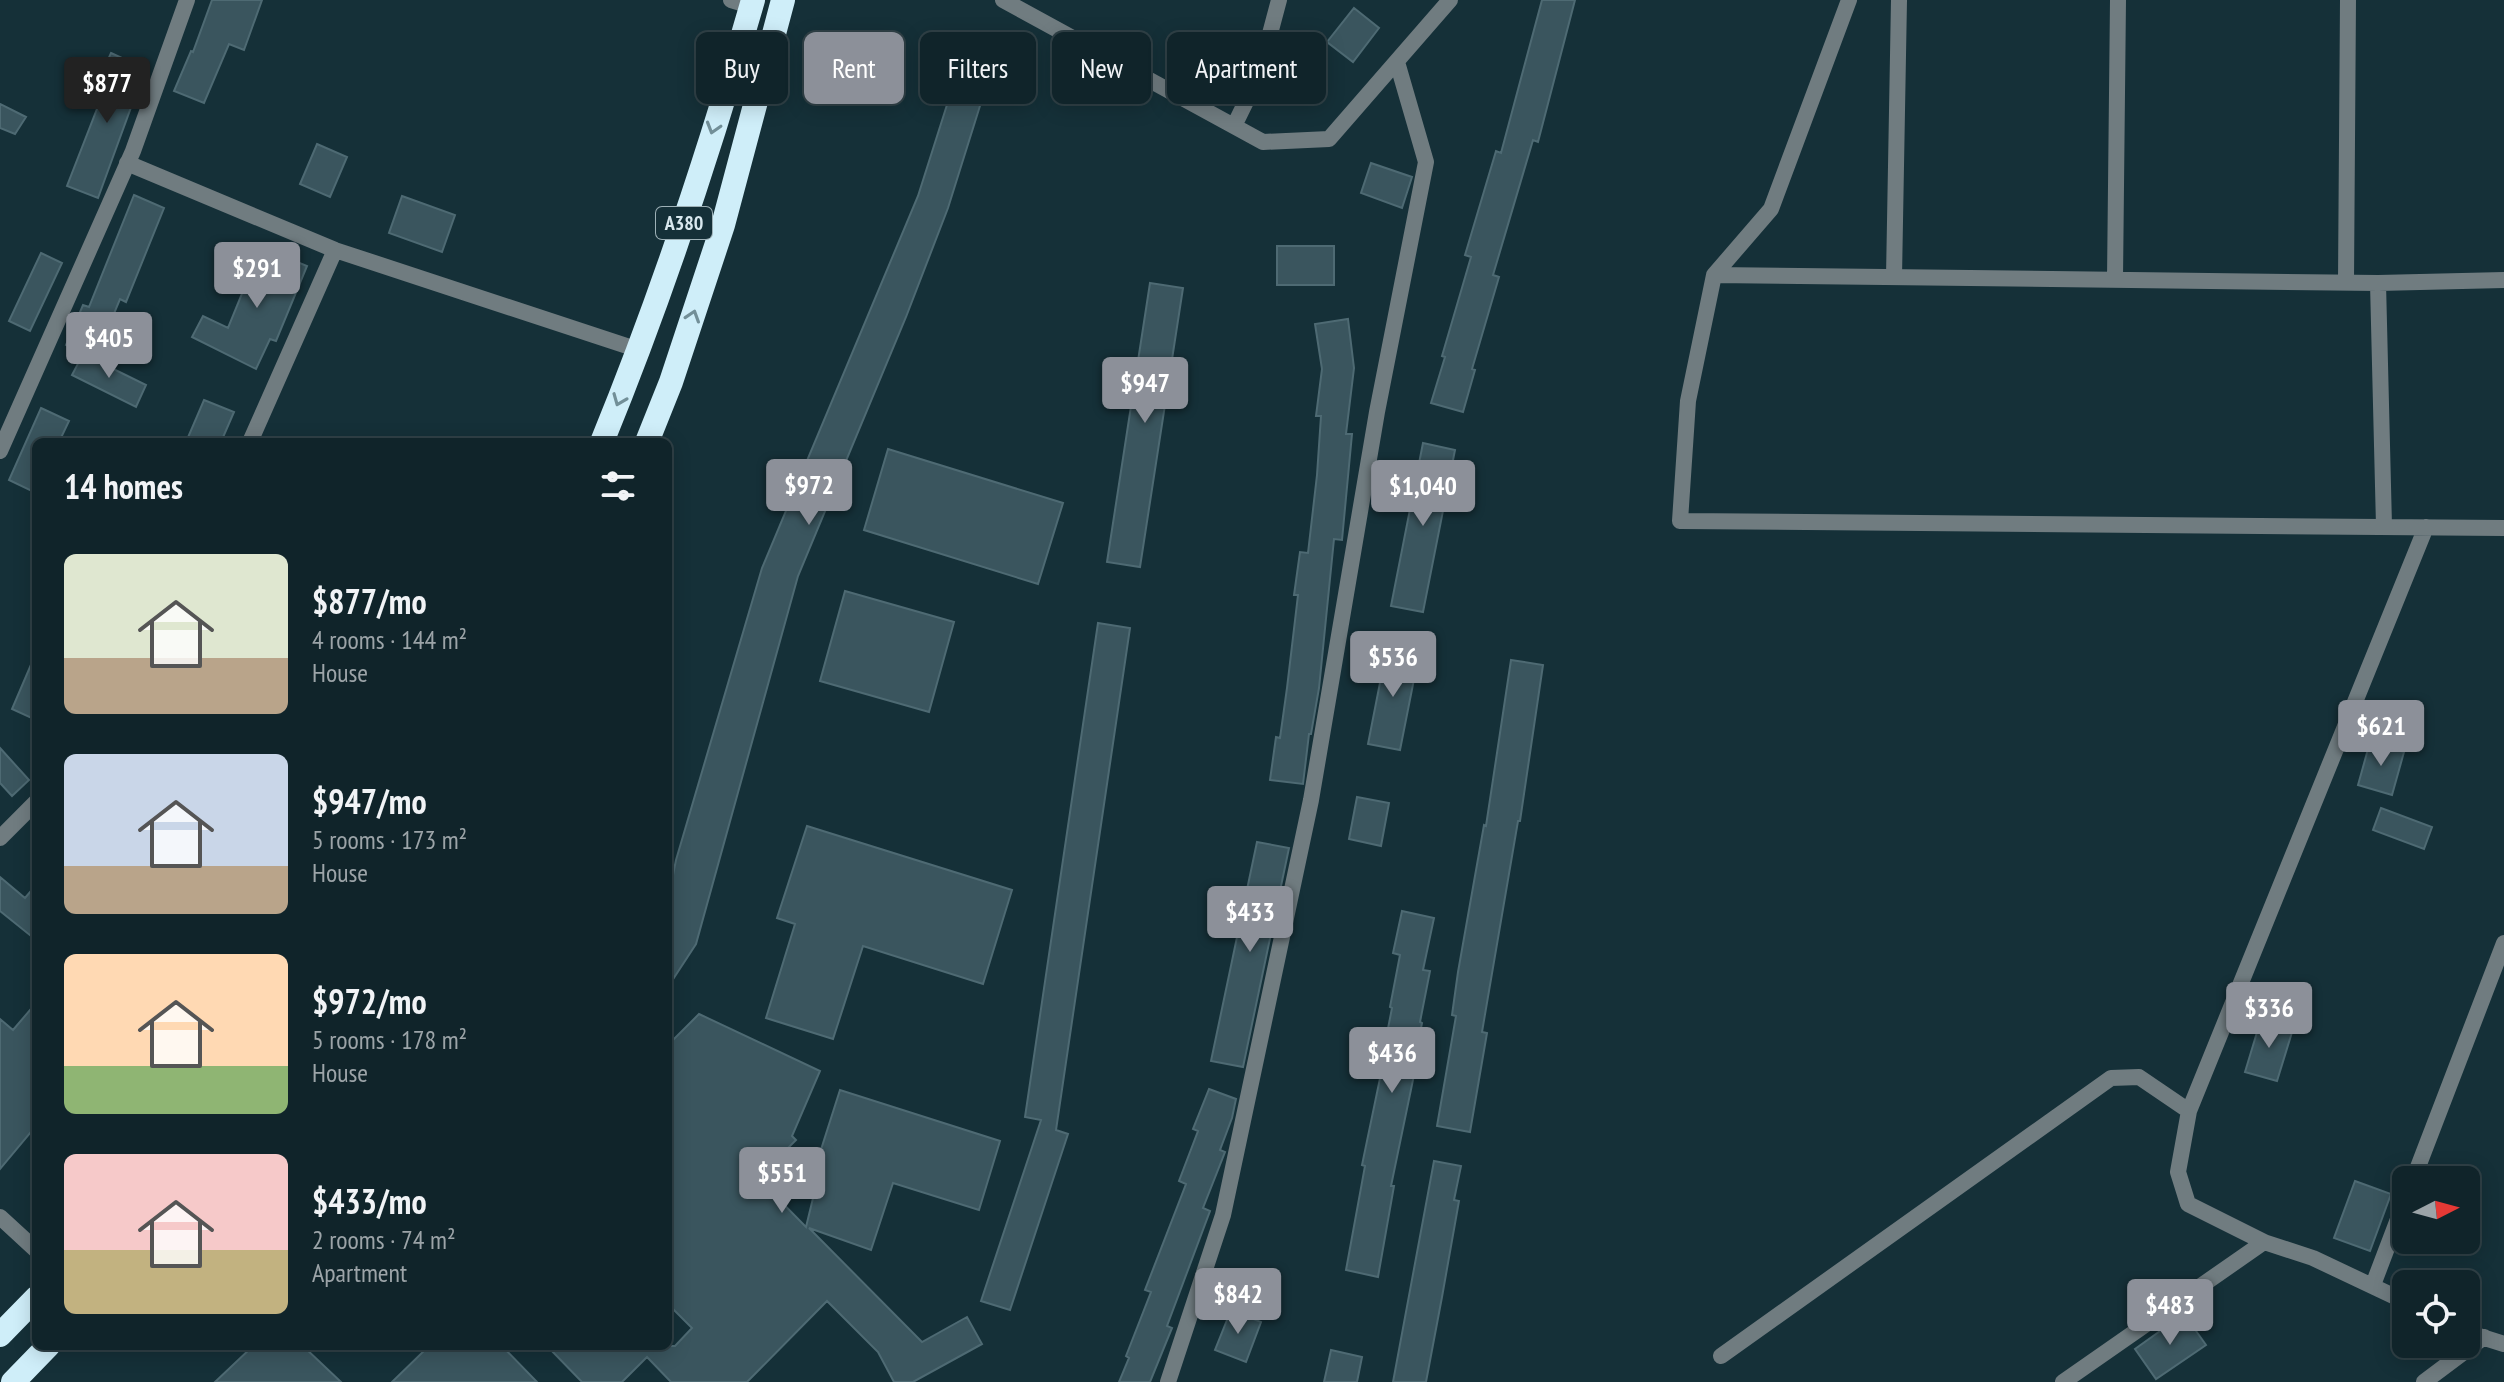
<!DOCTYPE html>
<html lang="en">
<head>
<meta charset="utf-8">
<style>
  body { margin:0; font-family:"PT Sans Narrow",sans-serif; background:#192c32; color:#f1f3f6; height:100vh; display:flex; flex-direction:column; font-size:30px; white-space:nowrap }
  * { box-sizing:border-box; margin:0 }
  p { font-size:26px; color:#9ca4a8 }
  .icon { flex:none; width:44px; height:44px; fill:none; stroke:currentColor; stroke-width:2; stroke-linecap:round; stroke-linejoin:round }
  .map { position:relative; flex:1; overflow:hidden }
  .details { position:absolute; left:32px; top:438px; width:640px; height:912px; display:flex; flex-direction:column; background:#10242a; border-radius:12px; box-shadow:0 4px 20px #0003,0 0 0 2px #304147 }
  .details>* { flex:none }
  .hud { position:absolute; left:696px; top:32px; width:760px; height:72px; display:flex; gap:16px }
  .needle { width:52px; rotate:84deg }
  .buttons { position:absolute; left:2392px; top:1166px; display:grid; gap:16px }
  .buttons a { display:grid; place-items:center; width:88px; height:88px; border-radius:12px; background:#10242a; box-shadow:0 4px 20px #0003,0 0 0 2px #304147; font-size:40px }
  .price { position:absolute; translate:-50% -68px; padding:0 18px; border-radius:8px; background:#8c9099; color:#fff; font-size:26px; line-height:52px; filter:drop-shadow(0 2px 4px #0008) }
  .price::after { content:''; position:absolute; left:50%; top:48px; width:24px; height:18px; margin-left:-12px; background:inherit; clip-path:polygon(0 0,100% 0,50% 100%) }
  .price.on { background:#222; color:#fff }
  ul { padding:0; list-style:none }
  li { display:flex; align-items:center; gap:24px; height:200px; padding:0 32px }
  li span { display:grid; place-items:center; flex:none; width:224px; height:160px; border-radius:12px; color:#555 }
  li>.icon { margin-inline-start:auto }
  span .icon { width:96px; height:96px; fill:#fffc; stroke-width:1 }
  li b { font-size:34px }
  h2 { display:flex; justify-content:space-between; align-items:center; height:96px; padding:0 32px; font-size:34px }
  .tag { padding:0 28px; border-radius:12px; background:#10242a; box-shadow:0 4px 20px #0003,0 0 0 2px #304147; font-size:28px; line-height:72px }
  .tag.on { background:#8c9099; color:#fff }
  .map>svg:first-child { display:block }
  .building { fill:#3a555e; stroke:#4e6a73; stroke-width:2 }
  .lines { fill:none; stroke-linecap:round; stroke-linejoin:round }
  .street { stroke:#707c80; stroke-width:16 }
  .highway { stroke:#cfeef9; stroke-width:24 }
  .oneway { stroke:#728f98 }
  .labels { text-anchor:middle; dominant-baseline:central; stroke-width:7; stroke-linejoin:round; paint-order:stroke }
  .shield { fill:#153038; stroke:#9eb1b7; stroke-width:2 }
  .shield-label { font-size:20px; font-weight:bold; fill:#d9e8ee }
</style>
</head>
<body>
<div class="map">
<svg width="2504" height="1382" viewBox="0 0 2504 1382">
  <rect width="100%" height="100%" fill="#153038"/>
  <path class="building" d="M212,0H262L244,50L229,44L204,103L174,91L191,51L193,52Z
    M1542,0H1575L1538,142L1533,140L1493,275L1499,277L1472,369L1475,370L1463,412L1431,403L1445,357L1442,356L1471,257L1465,255L1496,151L1501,153Z
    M1354,8L1379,28L1353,62L1327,42Z
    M111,53L148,70L133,102L98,198L67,186L109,78L101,75Z
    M960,64L990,74L948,208L906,317L798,576L696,944L668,987V900L676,860L762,568L918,196Z
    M0,104L26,117L15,134L0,128Z
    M317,144L347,157L330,197L300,184Z
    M1371,163L1412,177L1402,208L1361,193Z
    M134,195L164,208L126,302L120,299L96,357L66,345L83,305L89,307Z
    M402,196L455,215L442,252L389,233Z
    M1277,246H1334V285H1277Z
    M261,247L307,266L276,341L270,339L256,369L192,337L203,316L228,328Z
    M41,253L62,263L30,331L9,321Z
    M1150,283L1183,288L1140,567L1107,562Z
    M1348,319L1354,368L1346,434H1352L1342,540L1334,539L1319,688L1311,734H1309L1303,784L1270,780L1276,737L1280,738L1287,688L1298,595H1294L1300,552L1308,553L1317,475L1321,416H1316L1322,369L1315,324Z
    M83,354L146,385L136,407L72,375Z
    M204,400L234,412L221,442H186Z
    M41,408L69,421L59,442H36V493L9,480Z
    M1423,443L1455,450L1423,612L1391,606Z
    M888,449L1063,503L1038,584L864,530Z
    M845,591L954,622L929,712L820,681Z
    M1098,623L1130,628L1056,1130L1068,1134L1010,1310L981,1301L1041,1120L1025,1117Z
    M1387,647L1419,654L1400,750L1368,744Z
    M36,653V720L12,709Z
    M1511,660L1543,665L1520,821H1518L1482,1032L1487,1033L1470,1132L1437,1126L1456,1016L1452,1015L1458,972L1484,825L1486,826Z
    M2370,742L2404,752L2392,795L2358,785Z
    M0,748L29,780L12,796L0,783Z
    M1357,797L1389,803L1381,846L1349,839Z
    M2381,808L2432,827L2424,849L2373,830Z
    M807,826L1012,890L983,984L863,946L833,1039L766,1018L795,924L777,918Z
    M1257,842L1289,848L1243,1067L1211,1061Z
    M0,877L25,898L36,885V940L0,911Z
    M1402,911L1434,918L1423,970L1430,971L1420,1022L1422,1023L1412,1075H1414L1391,1186H1394L1378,1277L1346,1270L1365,1166L1362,1165L1384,1059H1382L1392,1008L1390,1007L1400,955L1393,953Z
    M36,1003V1126L0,1169V1019L13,1030Z
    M699,1014L820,1071L792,1136L796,1140L758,1178L806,1227L822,1161L818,1159L840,1090L1000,1141L979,1210L893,1183L871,1250L809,1228L922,1342L967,1317L982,1344L913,1382H894L878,1352L827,1301L747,1382H671L647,1357L622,1382H582L547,1346H675L692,1328L668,1304V1045Z
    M2261,1019L2293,1029L2277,1081L2245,1072Z
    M1209,1089L1236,1099L1232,1118L1220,1150L1225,1152L1203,1208L1210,1211L1167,1326L1172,1328L1150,1382H1119L1129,1358L1126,1356L1151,1292L1145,1290L1186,1184L1179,1181L1198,1131L1193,1129Z
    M1434,1161L1461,1166L1454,1200L1459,1201L1442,1297L1426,1382H1393Z
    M2355,1181L2391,1194L2370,1251L2334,1238Z
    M1231,1310L1261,1322L1246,1362L1215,1350Z
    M2184,1314L2206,1345L2156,1379L2135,1349Z
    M253,1346H303L341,1382H215Z
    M429,1346H502L537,1382H392Z
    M1331,1350L1362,1357L1357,1382H1324Z"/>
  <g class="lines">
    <path class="street" d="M731,0L751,6
      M1003,0L1263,142L1329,139L1450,0
      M1849,0L1771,209L1714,275L1688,401L1680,521L2504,528
      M1234,126L1259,75L1279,0
      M127,163L335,250L639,350
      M1714,275L2378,283L2504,280
      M1894,277L1899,0
      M2115,279L2118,0
      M2346,281L2348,0
      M2378,283L2384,526
      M250,442L335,250
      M0,451L133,151L187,0
      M0,838L36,802
      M2413,1180L2504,943
      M0,1217L36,1250
      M2373,1285L2406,1198
      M2406,1302L2313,1258L2264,1242L2188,1204L2178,1172L2189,1111L2426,527
      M2466,1332L2504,1344
      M1721,1356L2111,1078L2139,1077L2189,1111
      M1168,1382L1223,1215L1311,800L1377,412L1426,162L1397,62
      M2063,1382L2264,1242
      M2424,1382L2484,1337"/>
    <path class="highway" d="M602,442C661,298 710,150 753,0
      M647,442L671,382L723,225L783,0
      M0,1335L36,1298
      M13,1382L48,1346"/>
  </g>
  <defs><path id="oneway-chevron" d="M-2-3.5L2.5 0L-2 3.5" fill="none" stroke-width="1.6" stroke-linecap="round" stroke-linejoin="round" transform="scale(2)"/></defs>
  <g class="oneway">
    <use href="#oneway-chevron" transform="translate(713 128) rotate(107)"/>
    <use href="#oneway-chevron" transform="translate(693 316) rotate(-72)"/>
    <use href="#oneway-chevron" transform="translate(619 400) rotate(112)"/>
  </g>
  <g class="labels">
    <rect class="shield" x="656" y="207" width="56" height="32" rx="6"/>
    <g class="shield-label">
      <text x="684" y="223">A380</text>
    </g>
  </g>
</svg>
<div class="buttons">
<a><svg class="needle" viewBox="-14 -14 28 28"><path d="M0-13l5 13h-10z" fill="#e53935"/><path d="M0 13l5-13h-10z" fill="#9ca4a8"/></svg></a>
<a><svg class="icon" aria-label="locate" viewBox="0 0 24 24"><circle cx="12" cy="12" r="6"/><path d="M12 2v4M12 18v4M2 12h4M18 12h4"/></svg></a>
</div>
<b class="price on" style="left:107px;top:125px">$877</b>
<b class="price" style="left:257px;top:310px">$291</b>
<b class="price" style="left:109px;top:380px">$405</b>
<b class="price" style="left:1145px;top:425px">$947</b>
<b class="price" style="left:809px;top:527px">$972</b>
<b class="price" style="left:1423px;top:528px">$1,040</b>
<b class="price" style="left:1393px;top:699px">$536</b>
<b class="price" style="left:2381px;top:768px">$621</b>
<b class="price" style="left:1250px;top:954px">$433</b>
<b class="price" style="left:2269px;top:1050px">$336</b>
<b class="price" style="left:1392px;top:1095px">$436</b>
<b class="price" style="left:782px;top:1215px">$551</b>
<b class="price" style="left:1238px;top:1336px">$842</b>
<b class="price" style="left:2170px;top:1347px">$483</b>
<div class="hud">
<a class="tag">Buy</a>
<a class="tag on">Rent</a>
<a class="tag">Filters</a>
<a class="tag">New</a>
<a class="tag">Apartment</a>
</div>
<section class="details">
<h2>14 homes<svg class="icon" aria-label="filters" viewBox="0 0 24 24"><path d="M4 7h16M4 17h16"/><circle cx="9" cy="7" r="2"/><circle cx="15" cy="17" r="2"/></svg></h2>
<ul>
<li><span style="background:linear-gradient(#dfe7d0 65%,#b9a48a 0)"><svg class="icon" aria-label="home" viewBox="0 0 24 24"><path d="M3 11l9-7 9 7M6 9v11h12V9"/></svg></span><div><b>$877/mo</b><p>4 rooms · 144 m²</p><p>House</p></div></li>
<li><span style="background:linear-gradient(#c9d6e8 70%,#b9a48a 0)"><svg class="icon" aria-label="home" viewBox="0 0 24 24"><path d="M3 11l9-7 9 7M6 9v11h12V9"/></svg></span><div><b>$947/mo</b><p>5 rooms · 173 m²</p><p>House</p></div></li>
<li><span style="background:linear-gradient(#ffd9b3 70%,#8fb573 0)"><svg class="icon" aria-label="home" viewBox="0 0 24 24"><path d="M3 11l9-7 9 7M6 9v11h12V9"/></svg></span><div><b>$972/mo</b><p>5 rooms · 178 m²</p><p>House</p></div></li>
<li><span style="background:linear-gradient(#f6c9c9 60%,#c2b280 0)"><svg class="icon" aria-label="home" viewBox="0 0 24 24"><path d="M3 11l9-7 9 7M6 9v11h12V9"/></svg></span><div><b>$433/mo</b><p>2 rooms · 74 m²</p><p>Apartment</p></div></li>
</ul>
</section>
</div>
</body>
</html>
